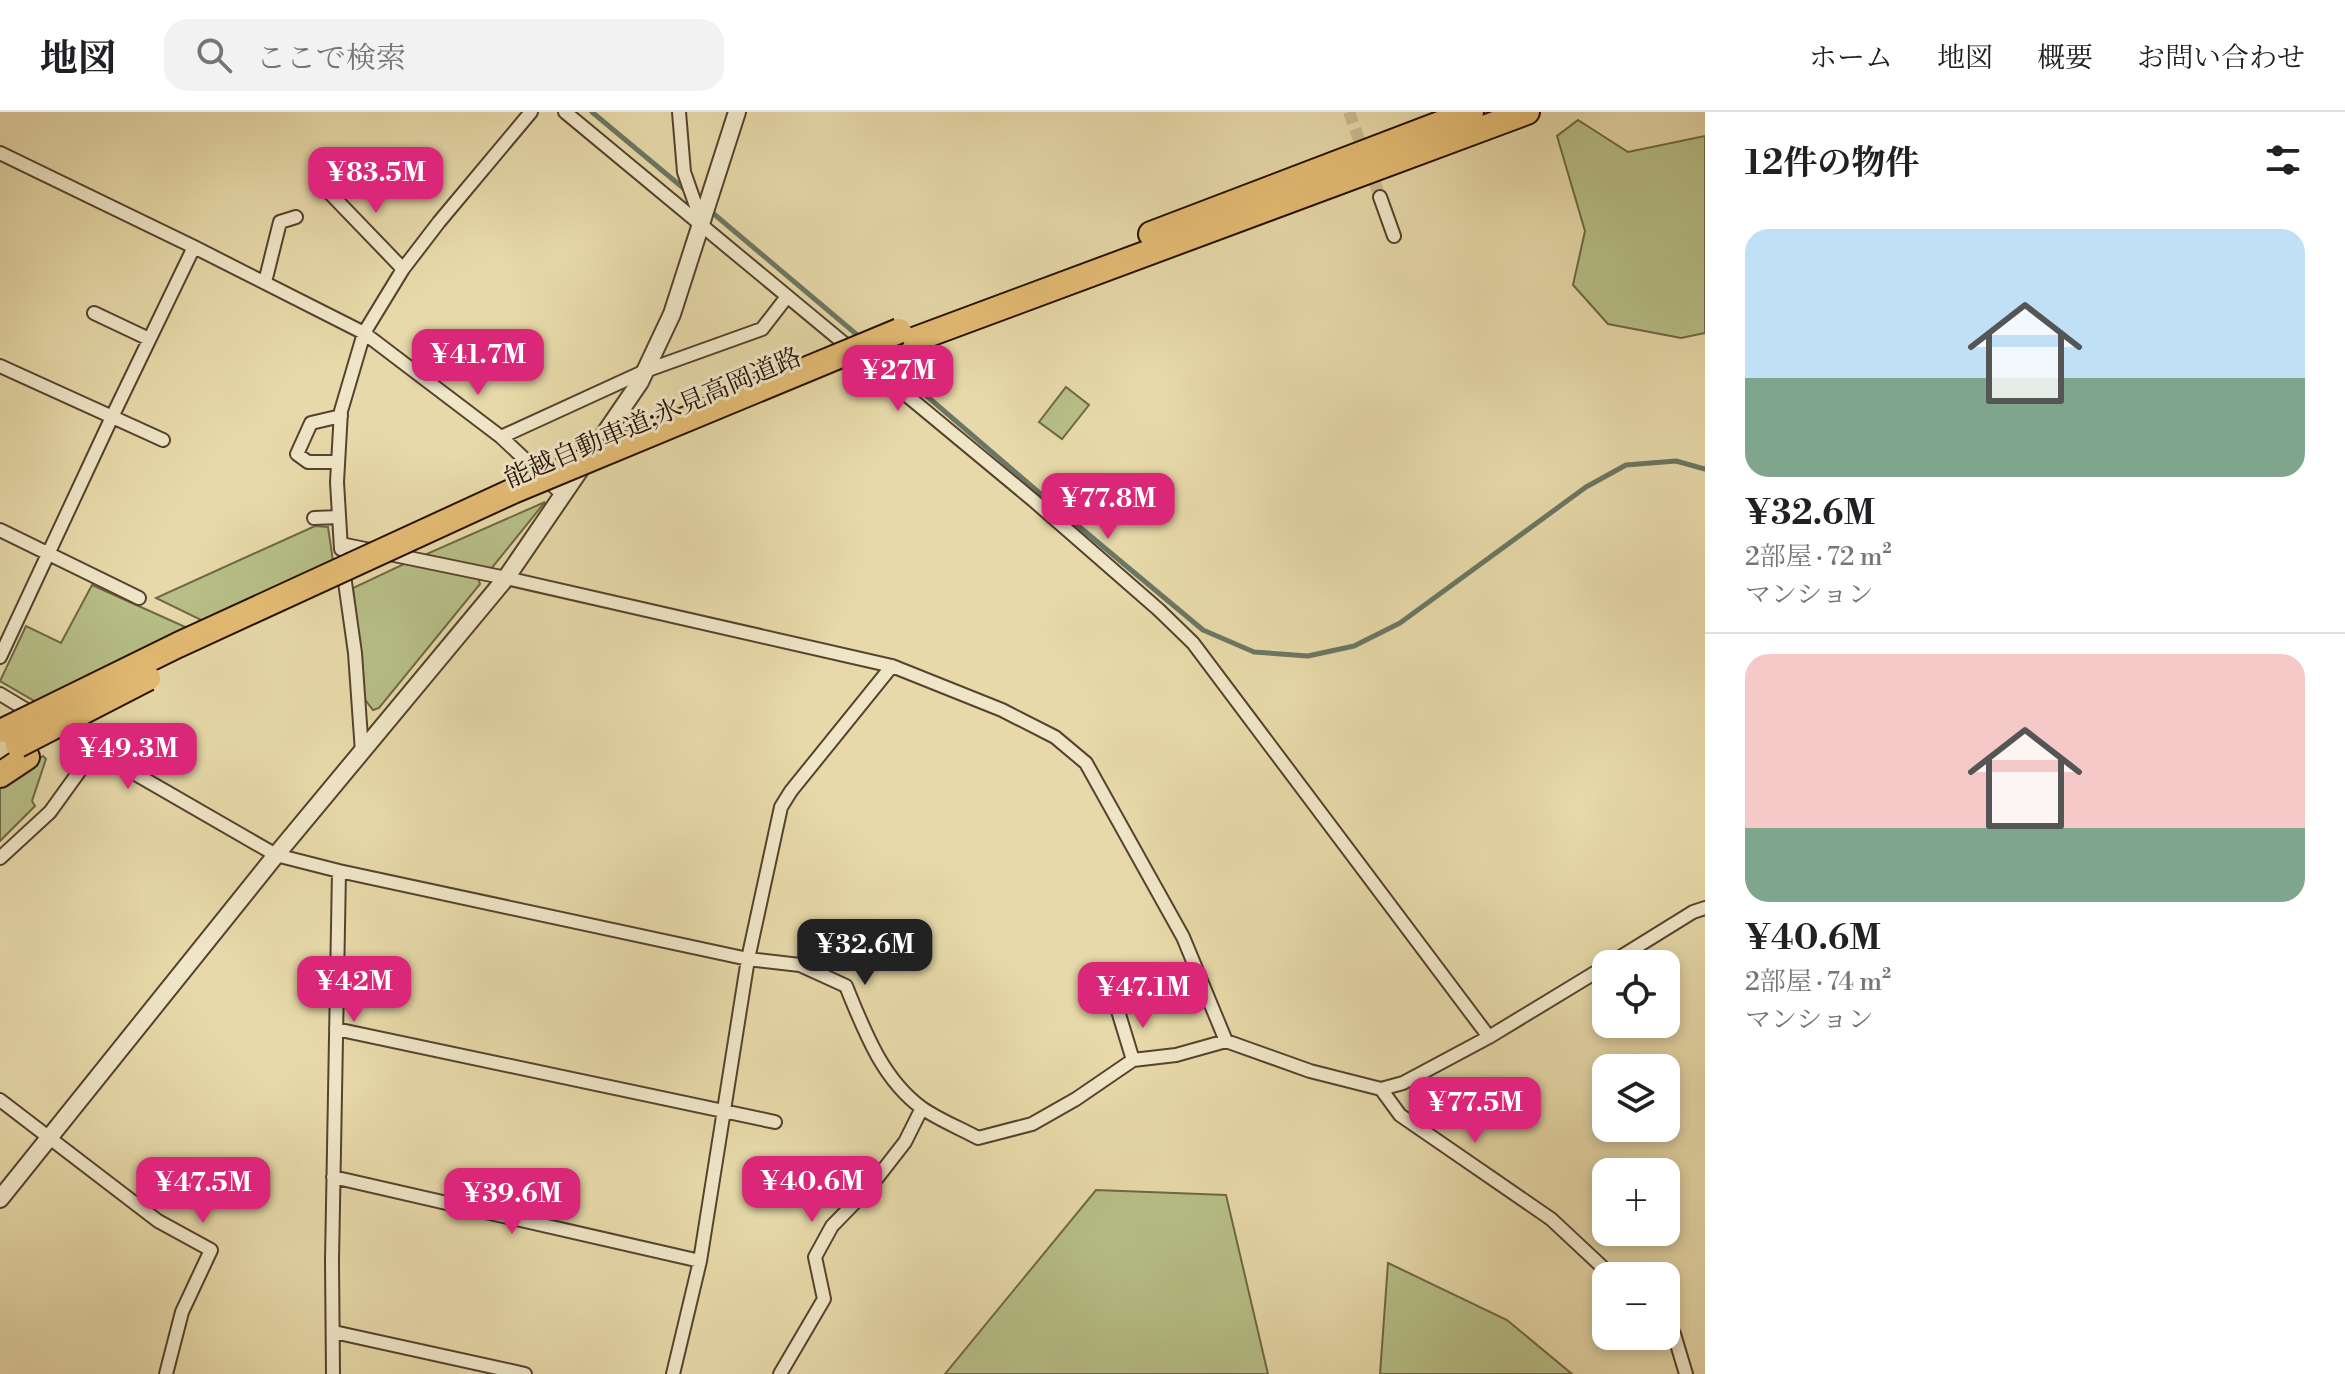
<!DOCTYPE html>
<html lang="ja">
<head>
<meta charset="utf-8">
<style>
  body { margin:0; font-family:"Libre Bodoni","Noto Serif JP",serif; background:#f2f2f2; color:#202124; height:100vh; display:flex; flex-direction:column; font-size:30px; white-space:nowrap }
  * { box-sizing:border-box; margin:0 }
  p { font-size:26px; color:#757577 }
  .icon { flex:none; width:44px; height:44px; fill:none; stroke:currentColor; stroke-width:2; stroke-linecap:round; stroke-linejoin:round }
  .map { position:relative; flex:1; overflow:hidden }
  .details { display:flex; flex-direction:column; background:#fff; width:640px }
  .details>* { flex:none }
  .tools { position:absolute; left:1592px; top:838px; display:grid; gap:16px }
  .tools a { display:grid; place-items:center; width:88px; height:88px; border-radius:16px; background:#fff; box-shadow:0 4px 12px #0003; font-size:40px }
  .price { position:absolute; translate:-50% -68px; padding:0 18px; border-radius:16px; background:#db2777; color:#fff; font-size:26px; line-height:52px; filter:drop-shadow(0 2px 4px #0008) }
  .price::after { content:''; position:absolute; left:50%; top:48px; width:24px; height:18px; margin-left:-12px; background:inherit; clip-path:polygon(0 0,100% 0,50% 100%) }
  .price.current { background:#222; color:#fff }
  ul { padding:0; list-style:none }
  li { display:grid; align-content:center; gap:16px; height:424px; padding:0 40px }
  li+li { border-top:2px solid #e0e0e0 }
  li span { display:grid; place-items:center; height:248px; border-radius:24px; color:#555 }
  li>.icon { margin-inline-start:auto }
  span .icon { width:144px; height:144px; fill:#fffc; stroke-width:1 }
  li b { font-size:34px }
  h2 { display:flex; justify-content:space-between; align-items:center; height:96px; padding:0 40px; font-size:34px }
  header { display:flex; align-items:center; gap:48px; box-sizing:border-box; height:112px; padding:0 40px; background:#fff; border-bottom:2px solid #e0e0e0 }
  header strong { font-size:38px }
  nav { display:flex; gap:44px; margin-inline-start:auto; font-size:28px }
  .search { width:560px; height:72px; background:#f2f2f2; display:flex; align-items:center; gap:20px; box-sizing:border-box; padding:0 28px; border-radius:24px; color:#757577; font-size:30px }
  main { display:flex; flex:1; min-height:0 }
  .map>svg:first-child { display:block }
  .green { fill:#b7bf87; stroke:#6e6846; stroke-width:2 }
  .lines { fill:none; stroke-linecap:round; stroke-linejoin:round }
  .stream { stroke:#6a7764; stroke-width:5 }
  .minor-tunnel { stroke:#cabb90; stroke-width:12; stroke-dasharray:12 6; stroke-linecap:butt }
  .minor-casing { stroke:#56422e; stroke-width:16 }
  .tertiary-casing { stroke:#56422e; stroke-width:20 }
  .motorway-casing { stroke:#251005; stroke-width:28 }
  .minor { stroke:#efe6c7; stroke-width:12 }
  .tertiary { stroke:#efe6c7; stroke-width:16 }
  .motorway { stroke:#e4bc74; stroke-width:24 }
  .motorway-bridge-casing { stroke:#251005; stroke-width:28; stroke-linecap:butt }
  .motorway-bridge { stroke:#e4bc74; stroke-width:24 }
  .labels { text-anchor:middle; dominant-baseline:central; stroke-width:6; stroke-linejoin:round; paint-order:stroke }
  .street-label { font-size:26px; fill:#251005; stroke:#efe6c7 }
</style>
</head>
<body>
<header>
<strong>地図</strong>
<div class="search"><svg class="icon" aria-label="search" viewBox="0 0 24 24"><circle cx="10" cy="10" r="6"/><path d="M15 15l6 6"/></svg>ここで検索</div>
<nav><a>ホーム</a><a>地図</a><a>概要</a><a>お問い合わせ</a></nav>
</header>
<main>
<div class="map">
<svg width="1705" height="1262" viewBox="0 0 1705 1262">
  <rect width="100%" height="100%" fill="#e7d9a9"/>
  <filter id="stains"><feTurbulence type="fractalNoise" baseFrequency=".0025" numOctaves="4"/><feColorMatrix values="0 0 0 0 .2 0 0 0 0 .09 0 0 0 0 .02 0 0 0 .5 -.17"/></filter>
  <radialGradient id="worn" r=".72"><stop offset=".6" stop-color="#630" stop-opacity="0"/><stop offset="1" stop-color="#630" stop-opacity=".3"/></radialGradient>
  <path class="green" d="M1578,8L1628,40L1705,24V221L1681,226L1608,212L1573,173L1585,119L1557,24Z
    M1066,275L1089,293L1062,327L1039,310Z
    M545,390L491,457L422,444Z
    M315,414L328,415L333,449L207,511L156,486Z
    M406,451L478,466L480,472L379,596L373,598L363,585L362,553L353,476Z
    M92,473L192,518L38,591L0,569L26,514L61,531Z
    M43,644L46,647L32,689L35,694L0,729V670Z
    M1096,1078L1226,1083L1268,1262H945Z
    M1388,1151L1507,1208L1572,1262H1380Z"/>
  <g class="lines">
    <path class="stream" d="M592,0L688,80
      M708,97L862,227
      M872,237L1064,402L1203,518L1254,540L1308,544L1354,534L1400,511L1586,375L1626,353L1676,349L1705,357"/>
    <path class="minor-tunnel" d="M1349,0L1380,85"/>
    <g class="minor-casing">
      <path id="minor" d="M565,0L1033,388L1159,498L1193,531L1489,925
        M679,0L684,60L702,111
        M0,41L194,135L364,221L501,325L563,383
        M323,74L403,157
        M1380,85L1394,124
        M265,170L280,110L296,105
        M94,201L149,227
        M0,254L163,328
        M501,325L645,259L762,217L786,186
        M338,350H308L297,342L311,311L341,304
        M314,406L339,405
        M0,418L139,486
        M341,432L506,466L892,554L1002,598L1055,625L1086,651L1183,825L1226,929
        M341,437L337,370L341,299L364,221L403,157L439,110L531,0
        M343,456L355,541L362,640
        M0,545L112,305L194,135
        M0,582L35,603
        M54,615L276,743L339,759L748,847L800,853L846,874C864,918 882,967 922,996C939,1008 960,1016 978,1026L1032,1012L1076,987L1133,948L1176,943L1226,929L1310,959L1381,977L1403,971L1489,925L1606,854
        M0,746L50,700L94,639
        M1609,852L1693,800L1705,796
        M1118,899L1133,948
        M336,917L775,1010
        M1381,977L1400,1003L1551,1107L1612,1164
        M0,988L158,1109L211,1138L182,1200L166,1262
        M333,1065L700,1149
        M1666,1214L1674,1222L1686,1262
        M334,1220L525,1262
        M333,1262L332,1149L339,759
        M673,1262L700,1149L748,847L781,695L791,679L892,554
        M780,1262L824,1187L815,1145L832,1114L870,1075L905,1030L922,996"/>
    </g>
    <g class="tertiary-casing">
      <path id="tertiary" d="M0,1087L276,743L506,466L640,270L672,202L737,0"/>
    </g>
    <g class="motorway-casing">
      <path id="motorway" d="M1151,122L1471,0
        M908,230L1527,0
        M0,663L27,645"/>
    </g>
    <use href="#minor" class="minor"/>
    <use href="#tertiary" class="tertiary"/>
    <use href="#motorway" class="motorway"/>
    <g class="motorway-bridge-casing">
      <path id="motorway-bridge" d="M5,618L178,533L513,379L899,219
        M18,633L148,566"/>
    </g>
    <use href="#motorway-bridge" class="motorway-bridge"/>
  </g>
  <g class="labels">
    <g class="street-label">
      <text transform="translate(653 306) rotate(-23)">能越自動車道;氷見高岡道路</text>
    </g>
  </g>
  <rect width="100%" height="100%" filter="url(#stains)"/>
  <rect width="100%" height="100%" fill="url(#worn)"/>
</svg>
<div class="tools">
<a><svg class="icon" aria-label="locate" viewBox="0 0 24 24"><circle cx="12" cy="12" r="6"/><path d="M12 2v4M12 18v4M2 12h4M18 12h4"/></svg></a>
<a><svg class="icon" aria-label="layers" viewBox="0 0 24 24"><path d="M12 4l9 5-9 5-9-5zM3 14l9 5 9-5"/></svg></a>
<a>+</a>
<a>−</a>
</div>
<b class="price" style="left:376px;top:103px">¥83.5M</b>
<b class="price" style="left:478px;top:285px">¥41.7M</b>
<b class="price" style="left:898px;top:301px">¥27M</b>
<b class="price" style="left:1108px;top:429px">¥77.8M</b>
<b class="price" style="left:128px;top:679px">¥49.3M</b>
<b class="price current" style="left:865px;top:875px">¥32.6M</b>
<b class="price" style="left:354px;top:912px">¥42M</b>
<b class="price" style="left:1143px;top:918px">¥47.1M</b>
<b class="price" style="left:1475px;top:1033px">¥77.5M</b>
<b class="price" style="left:812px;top:1112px">¥40.6M</b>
<b class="price" style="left:203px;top:1113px">¥47.5M</b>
<b class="price" style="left:512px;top:1124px">¥39.6M</b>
</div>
<section class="details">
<h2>12件の物件<svg class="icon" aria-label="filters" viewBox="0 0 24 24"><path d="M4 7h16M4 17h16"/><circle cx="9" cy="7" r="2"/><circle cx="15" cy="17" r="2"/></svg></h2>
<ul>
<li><span style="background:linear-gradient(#bfe0f5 60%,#7fa58c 0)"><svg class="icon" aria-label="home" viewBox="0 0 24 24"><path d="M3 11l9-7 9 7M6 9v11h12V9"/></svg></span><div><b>¥32.6M</b><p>2部屋 · 72 m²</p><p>マンション</p></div></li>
<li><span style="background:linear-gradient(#f6c9c9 70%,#7fa58c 0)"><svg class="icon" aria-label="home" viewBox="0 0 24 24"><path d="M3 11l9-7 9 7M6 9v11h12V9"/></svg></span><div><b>¥40.6M</b><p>2部屋 · 74 m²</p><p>マンション</p></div></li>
</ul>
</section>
</main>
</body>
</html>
